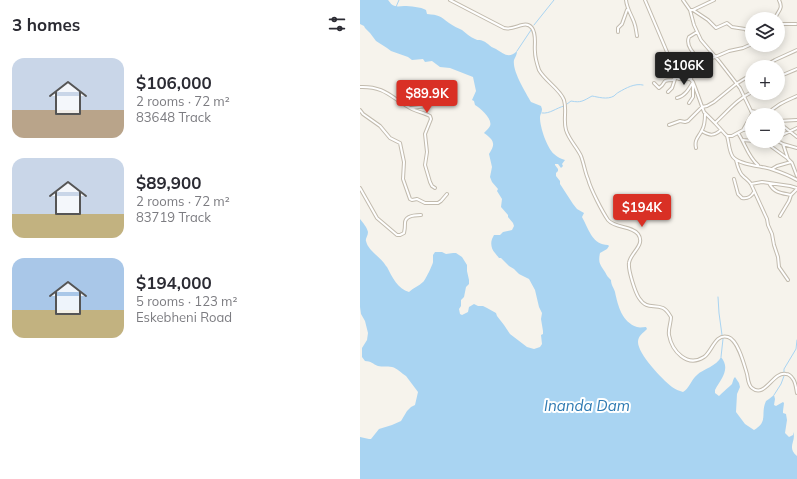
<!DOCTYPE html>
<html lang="en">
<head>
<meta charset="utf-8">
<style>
  body { margin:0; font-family:Mulish,sans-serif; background:#f7f7f7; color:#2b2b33; height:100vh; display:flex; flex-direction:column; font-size:15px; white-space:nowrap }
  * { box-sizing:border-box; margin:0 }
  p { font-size:13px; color:#7c7c81 }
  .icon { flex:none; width:22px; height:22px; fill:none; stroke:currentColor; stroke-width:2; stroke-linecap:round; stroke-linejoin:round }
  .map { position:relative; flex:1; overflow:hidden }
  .sheet { display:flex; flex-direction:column; background:#fff; width:360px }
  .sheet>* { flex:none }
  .buttons { position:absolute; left:385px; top:12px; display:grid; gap:8px }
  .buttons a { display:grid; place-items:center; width:40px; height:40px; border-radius:50%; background:#fff; box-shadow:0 2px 10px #0003; font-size:20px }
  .price { position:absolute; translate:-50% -34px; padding:0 9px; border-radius:4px; background:#d93025; color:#fff; font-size:13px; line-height:26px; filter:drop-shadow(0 1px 2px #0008) }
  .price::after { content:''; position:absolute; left:50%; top:24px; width:12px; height:9px; margin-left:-6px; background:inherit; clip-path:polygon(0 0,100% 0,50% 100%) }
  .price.selected { background:#222; color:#fff }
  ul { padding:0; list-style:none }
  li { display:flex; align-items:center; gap:12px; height:100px; padding:0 12px }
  li span { display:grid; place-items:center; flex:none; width:112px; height:80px; border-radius:12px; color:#555 }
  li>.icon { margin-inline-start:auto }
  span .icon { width:48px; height:48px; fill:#fffc; stroke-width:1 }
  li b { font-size:17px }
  h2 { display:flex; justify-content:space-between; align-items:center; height:48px; padding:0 12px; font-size:17px }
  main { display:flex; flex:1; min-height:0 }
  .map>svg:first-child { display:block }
  .water { fill:#a9d4f2 }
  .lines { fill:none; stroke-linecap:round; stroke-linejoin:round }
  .stream { stroke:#a9d4f2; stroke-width:1 }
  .minor-casing { stroke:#c2bbae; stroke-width:4 }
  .minor { stroke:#fff; stroke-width:2 }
  .labels { text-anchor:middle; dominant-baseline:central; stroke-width:4; stroke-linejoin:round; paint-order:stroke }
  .water-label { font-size:15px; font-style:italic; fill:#2e7ab2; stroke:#fff }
</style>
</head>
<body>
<main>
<section class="sheet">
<h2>3 homes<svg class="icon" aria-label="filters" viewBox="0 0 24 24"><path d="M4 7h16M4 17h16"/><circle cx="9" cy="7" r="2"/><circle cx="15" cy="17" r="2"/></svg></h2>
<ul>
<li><span style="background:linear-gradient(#c9d6e8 65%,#b9a48a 0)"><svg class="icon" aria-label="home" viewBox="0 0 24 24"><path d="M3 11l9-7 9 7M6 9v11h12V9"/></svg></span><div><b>$106,000</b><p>2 rooms · 72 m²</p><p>83648 Track</p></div></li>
<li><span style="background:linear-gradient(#c9d6e8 70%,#c2b280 0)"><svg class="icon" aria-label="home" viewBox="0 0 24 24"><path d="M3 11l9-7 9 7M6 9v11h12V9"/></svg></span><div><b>$89,900</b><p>2 rooms · 72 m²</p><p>83719 Track</p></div></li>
<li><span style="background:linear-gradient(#a9c7e8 65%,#c2b280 0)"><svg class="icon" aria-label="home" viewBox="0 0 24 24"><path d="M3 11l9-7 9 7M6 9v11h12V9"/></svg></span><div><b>$194,000</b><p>5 rooms · 123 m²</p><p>Eskebheni Road</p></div></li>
</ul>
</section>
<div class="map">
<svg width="437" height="479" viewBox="0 0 437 479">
  <rect width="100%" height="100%" fill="#f6f3ec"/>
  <path class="water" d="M0,0H28C30,2 31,5 35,6C38,7 41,6 44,6C50,6 61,7 66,10L67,14C79,15 80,16 89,23C93,26 98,28 102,30C106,33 110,37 115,39C118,41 120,39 123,41C126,42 126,43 128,44C130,46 133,48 136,49C144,54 149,59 157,51C157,55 155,57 154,60C152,71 166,93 171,102L181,106L182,109C182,113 180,114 180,118C180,127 187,148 194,154C197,157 201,159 205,160L202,164L203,166L201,168L198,164H195V165L198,169V171L196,173V176L200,181V184L202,187L213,204L217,209L224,213L222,217L223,219C229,230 233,245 248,245L249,246L247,249L240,253C238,263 240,264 245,272C247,276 248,277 251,280C251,285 254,288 255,292C258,306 262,322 277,327C280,328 283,327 286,327L287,329C283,333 278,336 278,342C278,354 302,379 312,387C315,389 319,391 323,392C329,389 331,380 337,375C343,369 357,366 361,357C371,369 361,379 355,390V393L359,396C362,393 371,385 372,384C373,381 373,379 375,377L379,383L380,387L377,394L376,412L385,424L394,430C409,421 400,414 406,401L409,399L414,395L415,399L414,405L416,406L423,402L424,403L423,411V413L426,414L427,420L425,433L429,437L433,435V432C437,441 426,447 437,456V479H0V437L9,439H11L19,429L32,425L41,421L47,411L51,407L55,405L58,392L46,376C41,373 37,368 32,367C27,366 22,367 18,366C13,364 11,361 5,361L2,357V348L7,340L8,333L5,321L1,314L0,307V219C3,223 7,227 8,232C8,236 5,239 6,241C8,251 22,258 26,266L27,267C32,277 38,289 49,292C53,288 59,286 63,282C65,281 73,264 73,262C73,259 73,257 73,255L75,252H82L86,254L93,253H96L102,257L107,265V271L109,280V284L106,287L104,297L101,300V306L99,309L100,314L102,315L108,312L109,307L114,304L118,306H123L127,308L136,313L137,316L144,325L150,334L167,347L174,349L180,347L182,344L181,335L183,334V331L181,319L182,313L179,307L175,290L169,279L159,274L154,269L149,266L141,258H139C138,256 136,255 135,253C131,249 130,242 133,237L134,235H140L143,232L152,230L154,226L153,223L148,217V215L141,207L142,199L137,191L138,189L132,182L130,177L132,167L129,154C136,144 134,140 124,133C126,131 129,128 130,126C133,119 120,108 115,105L114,101L112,100L116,91L113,77L90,68L80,67L72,61L65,62L63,59L52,60L48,57L31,51L27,48L16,41L10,33L5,28L4,26L0,24Z"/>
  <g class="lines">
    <path class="stream" d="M36,7L39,0
      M174,25L194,0
      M157,51L171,30
      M207,104L211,101C221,103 223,101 232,96C238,97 247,100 254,96C255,95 257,93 259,92C266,88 275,83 283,85
      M182,113C190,114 196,108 204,106
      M358,297L359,313L362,335
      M361,357L363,339
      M424,372V369L436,349L437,340
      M414,395L421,384L424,376"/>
    <g class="minor-casing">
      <path id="minor" d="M90,0L144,28C155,31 165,19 172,28C177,35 174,45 175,52C175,58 177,64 179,70C185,81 200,89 204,100C207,110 203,120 206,130C209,140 217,147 221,156C224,164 225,172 228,179C231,190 242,211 248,220C256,229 271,225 278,234C286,245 270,253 269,263C268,270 275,292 279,298C287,310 293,304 303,308C307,310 309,314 311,317C311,323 308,329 309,335C312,351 327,368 344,357C352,352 355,333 368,337C378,340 384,364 387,374C388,378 388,385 392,388C405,399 413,371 426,374C429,374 431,376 433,379C436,383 436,389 437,393
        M266,0C267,9 271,14 274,22C276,27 276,31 277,36
        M285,0L307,52L310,68L313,76L319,79H330L333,82L335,87L344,112L355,123L365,134L367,136H372L383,130L392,129
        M323,0L330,10L334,25L341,40L359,61L380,88L393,115
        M330,10H333L348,20L356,28L367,23L372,27L385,29L392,36
        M333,10L354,0
        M415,19C417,11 424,10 419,0
        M418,24H436
        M258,32V28L262,24L267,10
        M337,32L329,37C325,46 335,55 341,61
        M403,67L415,60L437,50
        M418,77L437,69
        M331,80L332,70L341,61L355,57L369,51L383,48L392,44
        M294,83L299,88C307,83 300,80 313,80L315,78
        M0,87C26,86 32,99 52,109C58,112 65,113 70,116L71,119L65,134L67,152L65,165L70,182L72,186L75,188
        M308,92L312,88L315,79
        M317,98C325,96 329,89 333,82
        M329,103L333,97V83
        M51,108L67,106L74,98
        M0,110L3,114L20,126L30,138L40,143L44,162L43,179L50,199L52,200L57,199L65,203H78L81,201L87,194
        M391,111L397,112L403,115
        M407,115C415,105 426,101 437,96
        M418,121L437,120
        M418,122L437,137
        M355,123C367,112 377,99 392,92
        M309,125L320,121L325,122L328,121L342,107L347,106L354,102L376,84L392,74
        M383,130L392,114
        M342,131C350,136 354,136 361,130
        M378,133C385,143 388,157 398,165
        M367,136C369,142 369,152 373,157C380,165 401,166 411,169C420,172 429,175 437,180
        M418,137L437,128
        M383,140L405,142L427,158
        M418,141L423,144L437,148
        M423,144L428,159L432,163L437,176
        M336,148C334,139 339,137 342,130C345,125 345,119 345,114
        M376,160C377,164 380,174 383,176C386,179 388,180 391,184L407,219L408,225L412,234L414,245L418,257L419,267L428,280
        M412,169L417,166L431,162
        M374,179L378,194L382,198C388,199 391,197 394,192
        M409,183C414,193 421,193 431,195
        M391,184L402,182L430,186L437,188
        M0,188L17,218L37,235H40L44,233C45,229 45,227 45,223C45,215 56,215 61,215
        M420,216L429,201L431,195L437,189"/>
    </g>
    <use href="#minor" class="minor"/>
  </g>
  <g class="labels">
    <g class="water-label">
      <text x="227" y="405">Inanda Dam</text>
    </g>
  </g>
</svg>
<div class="buttons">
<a><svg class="icon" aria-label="layers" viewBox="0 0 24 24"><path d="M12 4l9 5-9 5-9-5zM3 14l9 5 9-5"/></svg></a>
<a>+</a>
<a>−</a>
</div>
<b class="price selected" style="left:324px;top:86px">$106K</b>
<b class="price" style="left:67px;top:114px">$89.9K</b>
<b class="price" style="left:282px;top:228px">$194K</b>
</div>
</main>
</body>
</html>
